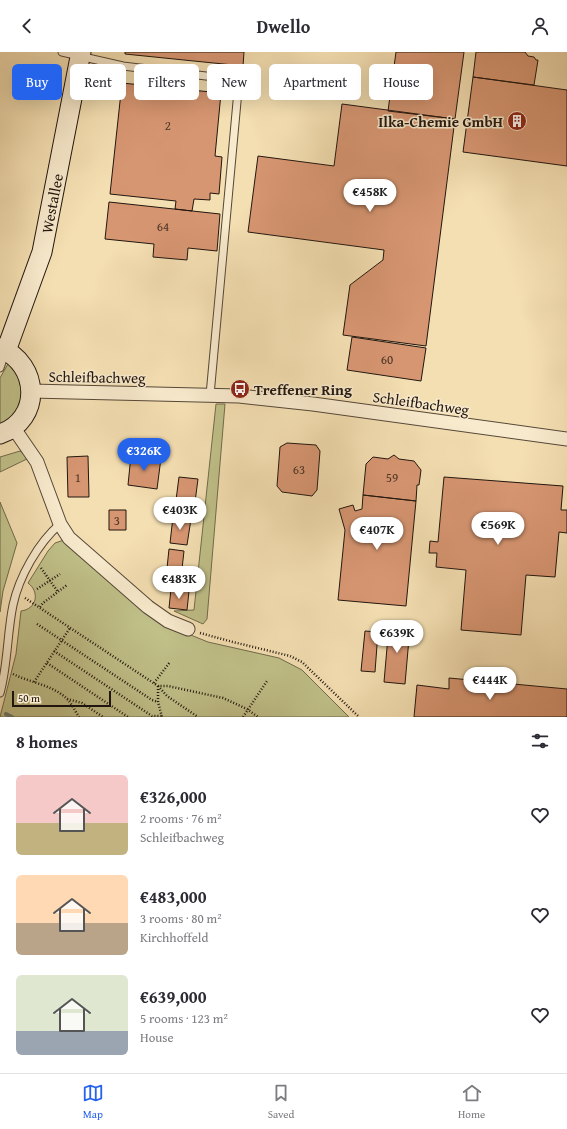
<!DOCTYPE html>
<html lang="en">
<head>
<meta charset="utf-8">
<style>
  body { margin:0; font-family:"Gentium Book Plus",serif; background:#f2f2f3; color:#2b2b33; height:100vh; display:flex; flex-direction:column; font-size:15px; white-space:nowrap }
  * { box-sizing:border-box; margin:0 }
  p { font-size:13px; color:#7c7c81 }
  .icon { flex:none; width:22px; height:22px; fill:none; stroke:currentColor; stroke-width:2; stroke-linecap:round; stroke-linejoin:round }
  .map { position:relative; height:665px; overflow:hidden }
  .details { display:flex; flex-direction:column; background:#fff; flex:1 }
  .details>* { flex:none }
  .guide { position:absolute; left:12px; top:12px; width:543px; height:36px; display:flex; gap:8px }
  .scale { position:absolute; left:12px; bottom:10px; width:99px; box-sizing:border-box; padding-left:4px; border:2px solid #21160f; border-top:0; font-size:11px; line-height:14px; white-space:nowrap; color:#21160f; -webkit-text-stroke:3px #f8eacd; paint-order:stroke }
  .price { position:absolute; translate:-50% -34px; padding:0 9px; border-radius:14px; background:#fff; color:#222; font-size:13px; line-height:26px; filter:drop-shadow(0 1px 2px #0008) }
  .price::after { content:''; position:absolute; left:50%; top:24px; width:12px; height:9px; margin-left:-6px; background:inherit; clip-path:polygon(0 0,100% 0,50% 100%) }
  .price.selected { background:#2563eb; color:#fff }
  ul { padding:0; list-style:none }
  li { display:flex; align-items:center; gap:12px; height:100px; padding:0 16px }
  li span { display:grid; place-items:center; flex:none; width:112px; height:80px; border-radius:6px; color:#555 }
  li>.icon { margin-inline-start:auto }
  span .icon { width:48px; height:48px; fill:#fffc; stroke-width:1 }
  li b { font-size:17px }
  h2 { display:flex; justify-content:space-between; align-items:center; height:48px; padding:0 16px; font-size:17px }
  .chip { padding:0 14px; border-radius:6px; background:#fff; box-shadow:0 4px 16px #0002; font-size:14px; line-height:36px }
  .chip.selected { background:#2563eb; color:#fff }
  header { display:flex; justify-content:space-between; align-items:center; height:52px; padding:0 16px; background:#fff; font-size:18px; font-weight:800 }
  .tabs { display:flex; justify-content:space-around; align-items:center; height:56px; border-top:1px solid #e1e1e2; background:#fff; font-size:11px; color:#7c7c81 }
  .tabs a { display:grid; justify-items:center; gap:2px }
  .tabs .selected { color:#2563eb }
  .map>svg:first-child { display:block }
  .green { fill:#c0c089; stroke:#706b4c }
  .lines { fill:none; stroke-linecap:round; stroke-linejoin:round }
  .stream { stroke:#6b7a6d; stroke-width:4 }
  .building { fill:#d79672; stroke:#21160f }
  .service-casing { stroke:#564838; stroke-width:9 }
  .minor-casing { stroke:#564838; stroke-width:15 }
  .secondary-casing { stroke:#21160f; stroke-width:21 }
  .path { stroke:#21160f; stroke-width:2.5; stroke-dasharray:1 2; stroke-linecap:butt }
  .service { stroke:#f8eacd; stroke-width:7 }
  .minor { stroke:#f8eacd; stroke-width:13 }
  .secondary { stroke:#f8eacd; stroke-width:19 }
  .labels { text-anchor:middle; dominant-baseline:central; stroke-width:3; stroke-linejoin:round; paint-order:stroke }
  .number-label { font-size:13px; fill:#4e3628 }
  .poi-label { font-size:15px; font-weight:bold; fill:#21160f; stroke:#f8eacd; text-anchor:end }
  .street-label { font-size:15px; fill:#21160f; stroke:#f8eacd }
</style>
</head>
<body>
<header><svg class="icon" aria-label="back" viewBox="0 0 24 24"><path d="M15 5l-7 7 7 7"/></svg>Dwello<svg class="icon" aria-label="person" viewBox="0 0 24 24"><circle cx="12" cy="8" r="4"/><path d="M4 21q1-7 8-7t8 7"/></svg></header>
<div class="map">
<svg width="567" height="665" viewBox="0 0 567 665">
  <rect width="100%" height="100%" fill="#f4dfb2"/>
  <filter id="stains"><feTurbulence type="fractalNoise" baseFrequency=".005" numOctaves="4"/><feColorMatrix values="0 0 0 0 .2 0 0 0 0 .09 0 0 0 0 .02 0 0 0 .5 -.17"/></filter>
  <radialGradient id="worn" r=".72"><stop offset=".6" stop-color="#630" stop-opacity="0"/><stop offset="1" stop-color="#630" stop-opacity=".3"/></radialGradient>
  <path class="green" d="M9,310L17,318L24,345L16,362L0,374V326Z
    M216,352H225L207,567L203,572L174,559L194,558Z
    M20,399L29,406L0,420V405Z
    M0,450L17,491L3,539L0,560Z
    M64,488L171,575L208,590L279,606L302,618L349,665H0L16,602L21,559C37,557 40,540 28,531L48,499L55,491Z"/>
  <g class="lines">
    <path class="stream" d="M6,662L12,665"/>
  </g>
  <path class="building" d="M125,0H244L243,14L125,2Z
    M396,0H464L455,67L388,59Z
    M476,0H525L528,4L534,5L536,8H538L534,33L473,25Z
    M473,25L567,38V114L463,100Z
    M122,31L221,41L215,104L222,105L219,142L210,141V148L194,147L192,159L175,157L176,149L110,142Z
    M342,52L455,67L426,294L343,283L350,233L383,208L384,198L248,180L258,104L334,114Z
    M109,150L220,162L217,199L188,196L187,208L153,205L154,192L105,187Z
    M352,285L426,296L421,329L347,318Z
    M287,391L316,393L320,399L317,438L312,444L282,440L277,434L280,395Z
    M131,403L161,406L157,437L128,433Z
    M394,403L399,407L414,409L421,418L419,433H417L416,449L363,443L366,412L373,405L388,407Z
    M88,404L89,445H68L67,405Z
    M179,425L198,427L195,450L176,448Z
    M444,425L563,434L561,458H567V481L559,480L555,525L526,523L521,583L461,578L466,518L436,515L437,501H429L430,489L438,490Z
    M363,443L416,449L406,554L338,548L345,478L339,457L353,453L355,459L362,457Z
    M109,458H126V478H109Z
    M173,465L191,467L187,493L170,491Z
    M169,497L184,499L182,517L167,516Z
    M171,537L189,539L187,558L169,556Z
    M389,573L410,575L405,632L384,630Z
    M365,579L378,580L375,620L361,619Z
    M449,626L567,637V665H414L417,633L449,637Z"/>
  <g class="lines">
    <g class="service-casing">
      <path id="service" d="M62,0L123,14L239,28L210,343
        M0,316L5,301
        M0,641C8,612 7,582 13,553C19,525 38,491 60,472"/>
    </g>
    <g class="minor-casing">
      <path id="minor" d="M31,339L239,344L313,352L567,387
        M13,375L37,410L60,472L69,486L148,555L168,569L188,577"/>
    </g>
    <g class="secondary-casing">
      <g id="secondary">
        <path d="M0,296C40,312 42,368 0,382"/>
        <path id="s1" d="M6,299L42,200L81,0"/>
      </g>
    </g>
    <path class="path" d="M41,516L58,540
      M37,537L60,522
      M25,546L158,634H168L223,646L247,657L258,665
      M40,555L43,551L67,533
      M37,572L152,648L158,650
      M200,581L233,590L290,604L302,610L359,665
      M54,599L152,664H162
      M47,611L128,665
      M13,622C31,631 53,633 67,647C72,652 75,659 79,665
      M34,630L70,576
      M154,631L170,610
      M158,634L167,644L198,665
      M158,634V650L162,665
      M67,647L82,651L103,665
      M243,665L267,629"/>
    <use href="#service" class="service"/>
    <use href="#minor" class="minor"/>
    <use href="#secondary" class="secondary"/>
  </g>
  <defs>
    <g id="building-disc" transform="scale(1)"><circle r="9.5" fill="#8f2418" stroke="#f8eacd"/><path d="M-4-6H4V6H1V3H-1V6H-4ZM-2.5-4.3h1.7v1.8h-1.7ZM.8-4.3h1.7v1.8H.8ZM-2.5-1h1.7V.8h-1.7ZM.8-1h1.7V.8H.8Z" fill="#fff"/></g>
    <g id="bus-disc" transform="scale(1)"><circle r="9.5" fill="#8f2418" stroke="#f8eacd"/><path d="M-5-6H5V4H4V6H2V4H-2V6H-4V4H-5ZM-3.5-4V0h7V-4ZM-3.5 1.2v1.5H-2V1.2ZM2 1.2v1.5H3.5V1.2Z" fill="#fff"/></g>
  </defs>
  <g fill-rule="evenodd">
    <use href="#building-disc" x="517" y="69"/>
    <use href="#bus-disc" x="240" y="337"/>
  </g>
  <g class="labels">
    <g class="number-label">
      <text x="168" y="73">2</text>
      <text x="163" y="174">64</text>
      <text x="387" y="307">60</text>
      <text x="299" y="417">63</text>
      <text x="78" y="425">1</text>
      <text x="392" y="425">59</text>
      <text x="117" y="468">3</text>
    </g>
    <g class="poi-label">
      <text x="503" y="69">Ilka-Chemie GmbH</text>
      <text x="254" y="337" text-anchor="start">Treffener Ring</text>
    </g>
    <g class="street-label">
      <text stroke="none"><textPath href="#s1" startOffset="155">Westallee</textPath></text>
      <text transform="translate(97 325) rotate(1)">Schleifbachweg</text>
      <text transform="translate(421 351) rotate(8)">Schleifbachweg</text>
    </g>
  </g>
  <rect width="100%" height="100%" filter="url(#stains)"/>
  <rect width="100%" height="100%" fill="url(#worn)"/>
</svg>
<div class="scale">50 m</div>
<b class="price" style="left:370px;top:161px">€458K</b>
<b class="price selected" style="left:144px;top:420px">€326K</b>
<b class="price" style="left:180px;top:479px">€403K</b>
<b class="price" style="left:498px;top:494px">€569K</b>
<b class="price" style="left:377px;top:499px">€407K</b>
<b class="price" style="left:179px;top:548px">€483K</b>
<b class="price" style="left:397px;top:602px">€639K</b>
<b class="price" style="left:490px;top:649px">€444K</b>
<div class="guide">
<a class="chip selected">Buy</a>
<a class="chip">Rent</a>
<a class="chip">Filters</a>
<a class="chip">New</a>
<a class="chip">Apartment</a>
<a class="chip">House</a>
</div>
</div>
<section class="details">
<h2>8 homes<svg class="icon" aria-label="filters" viewBox="0 0 24 24"><path d="M4 7h16M4 17h16"/><circle cx="9" cy="7" r="2"/><circle cx="15" cy="17" r="2"/></svg></h2>
<ul>
<li><span style="background:linear-gradient(#f6c9c9 60%,#c2b280 0)"><svg class="icon" aria-label="home" viewBox="0 0 24 24"><path d="M3 11l9-7 9 7M6 9v11h12V9"/></svg></span><div><b>€326,000</b><p>2 rooms · 76 m²</p><p>Schleifbachweg</p></div><svg class="icon" aria-label="heart" viewBox="0 0 24 24"><path d="M12 20l-8-8c-3-5 5-10 8-4 3-6 11-1 8 4z"/></svg></li>
<li><span style="background:linear-gradient(#ffd9b3 60%,#b9a48a 0)"><svg class="icon" aria-label="home" viewBox="0 0 24 24"><path d="M3 11l9-7 9 7M6 9v11h12V9"/></svg></span><div><b>€483,000</b><p>3 rooms · 80 m²</p><p>Kirchhoffeld</p></div><svg class="icon" aria-label="heart" viewBox="0 0 24 24"><path d="M12 20l-8-8c-3-5 5-10 8-4 3-6 11-1 8 4z"/></svg></li>
<li><span style="background:linear-gradient(#dfe7d0 70%,#9aa5b1 0)"><svg class="icon" aria-label="home" viewBox="0 0 24 24"><path d="M3 11l9-7 9 7M6 9v11h12V9"/></svg></span><div><b>€639,000</b><p>5 rooms · 123 m²</p><p>House</p></div><svg class="icon" aria-label="heart" viewBox="0 0 24 24"><path d="M12 20l-8-8c-3-5 5-10 8-4 3-6 11-1 8 4z"/></svg></li>
</ul>
</section>
<nav class="tabs">
<a class="selected"><svg class="icon" aria-label="map" viewBox="0 0 24 24"><path d="M3 6l6-2 6 2 6-2v14l-6 2-6-2-6 2zM9 4v14M15 6v14"/></svg>Map</a>
<a><svg class="icon" aria-label="saved" viewBox="0 0 24 24"><path d="M7 4h10v16l-5-4-5 4z"/></svg>Saved</a>
<a><svg class="icon" aria-label="home" viewBox="0 0 24 24"><path d="M3 11l9-7 9 7M6 9v11h12V9"/></svg>Home</a>
</nav>
</body>
</html>
